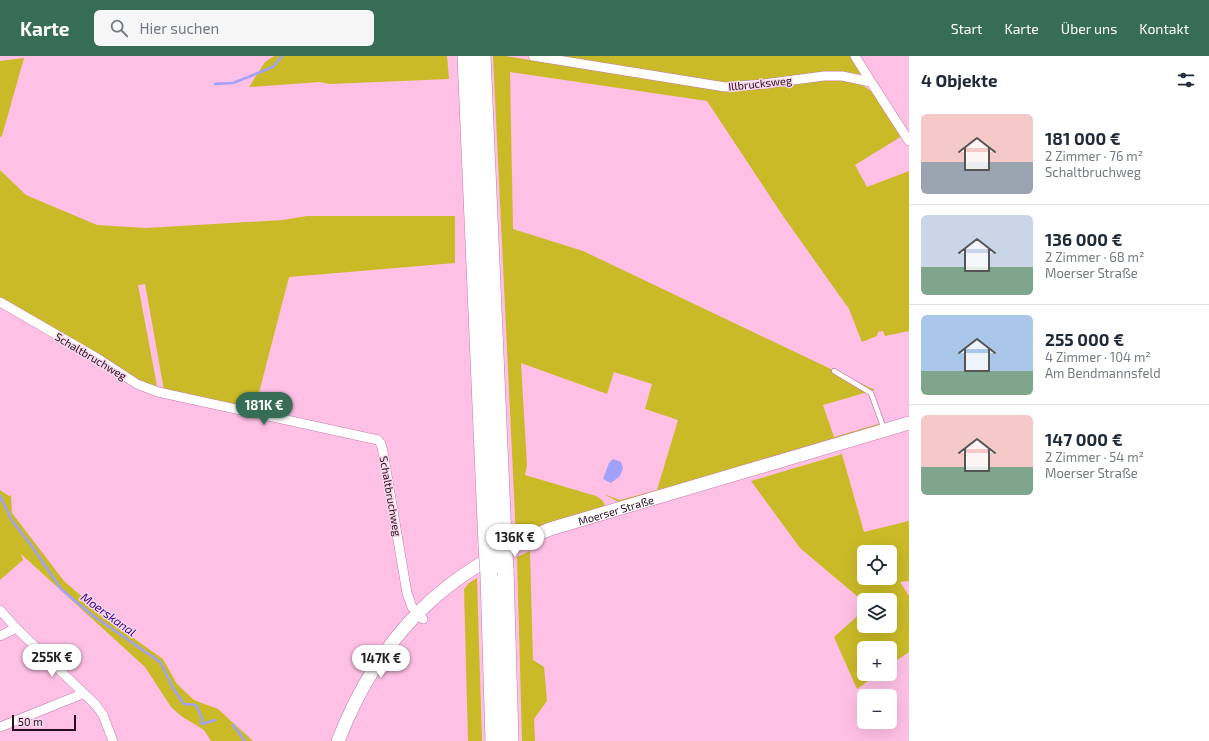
<!DOCTYPE html>
<html lang="de">
<head>
<meta charset="utf-8">
<style>
  body { margin:0; font-family:"Exo 2",sans-serif; background:#f6f6f7; color:#1f2937; height:100vh; display:flex; flex-direction:column; font-size:15px; white-space:nowrap }
  * { box-sizing:border-box; margin:0 }
  p { font-size:13px; color:#747a83 }
  .icon { flex:none; width:22px; height:22px; fill:none; stroke:currentColor; stroke-width:2; stroke-linecap:round; stroke-linejoin:round }
  .map { position:relative; flex:1; overflow:hidden }
  .sheet { display:flex; flex-direction:column; background:#fff; width:300px }
  .sheet>* { flex:none }
  .fabs { position:absolute; left:857px; top:489px; display:grid; gap:8px }
  .fabs a { display:grid; place-items:center; width:40px; height:40px; border-radius:6px; background:#fff; box-shadow:0 4px 16px #0002; font-size:20px }
  .scale { position:absolute; left:12px; bottom:10px; width:64px; box-sizing:border-box; padding-left:4px; border:2px solid #290d1f; border-top:0; font-size:11px; line-height:14px; white-space:nowrap; color:#290d1f; -webkit-text-stroke:3px #f8d8eb; paint-order:stroke }
  .price { position:absolute; translate:-50% -34px; padding:0 9px; border-radius:14px; background:#fff; color:#222; font-size:13px; line-height:26px; filter:drop-shadow(0 1px 2px #0008) }
  .price::after { content:''; position:absolute; left:50%; top:24px; width:12px; height:9px; margin-left:-6px; background:inherit; clip-path:polygon(0 0,100% 0,50% 100%) }
  .price.on { background:#366d54; color:#fff }
  ul { padding:0; list-style:none }
  li { display:flex; align-items:center; gap:12px; height:100px; padding:0 12px }
  li+li { border-top:1px solid #e0e1e3 }
  li span { display:grid; place-items:center; flex:none; width:112px; height:80px; border-radius:6px; color:#555 }
  li>.icon { margin-inline-start:auto }
  span .icon { width:48px; height:48px; fill:#fffc; stroke-width:1 }
  li b { font-size:17px }
  h2 { display:flex; justify-content:space-between; align-items:center; height:48px; padding:0 12px; font-size:17px }
  header { display:flex; align-items:center; gap:24px; box-sizing:border-box; height:56px; padding:0 20px; background:#366d54; color:#fff }
  header strong { font-size:19px }
  nav { display:flex; gap:22px; margin-inline-start:auto; font-size:14px }
  .search { width:280px; height:36px; background:#f6f6f7; display:flex; align-items:center; gap:10px; box-sizing:border-box; padding:0 14px; border-radius:6px; color:#747a83; font-size:15px }
  main { display:flex; flex:1; min-height:0 }
  .map>svg:first-child { display:block }
  .green { fill:#caba28; fill-rule:evenodd }
  .water { fill:#a0a1fb }
  .lines { fill:none; stroke-linecap:round; stroke-linejoin:round }
  .stream { stroke:#a0a1fb; stroke-width:2.5 }
  .lane-casing { stroke:#c37ba8; stroke-width:6 }
  .street-casing { stroke:#c37ba8; stroke-width:10 }
  .secondary-casing { stroke:#c37ba8; stroke-width:14 }
  .highway-casing { stroke:#c37ba8; stroke-width:18 }
  .lane { stroke:#fff; stroke-width:4.5 }
  .street { stroke:#fff; stroke-width:9 }
  .secondary { stroke:#fff; stroke-width:13 }
  .highway { stroke:#fff; stroke-width:17 }
  .highway-bridge-casing { stroke:#c37ba8; stroke-width:18; stroke-linecap:butt }
  .highway-bridge { stroke:#fff; stroke-width:17 }
  .labels { text-anchor:middle; dominant-baseline:central; stroke-width:3; stroke-linejoin:round; paint-order:stroke }
  .street-label { font-size:11px; fill:#290d1f; stroke:#f8d8eb }
  .water-label { font-size:12px; font-style:italic; fill:#30008e; stroke:#f8d8eb }
</style>
</head>
<body>
<header>
<strong>Karte</strong>
<div class="search"><svg class="icon" aria-label="search" viewBox="0 0 24 24"><circle cx="10" cy="10" r="6"/><path d="M15 15l6 6"/></svg>Hier suchen</div>
<nav><a>Start</a><a>Karte</a><a>Über uns</a><a>Kontakt</a></nav>
</header>
<main>
<div class="map">
<svg width="909" height="685" viewBox="0 0 909 685">
  <rect width="100%" height="100%" fill="#ffc0e5"/>
  <path class="green" d="M274,0H447L449,23L329,28L320,26L249,31L265,6Z
    M493,0H505L711,33C721,34 731,35 742,34C774,32 845,12 871,35C881,44 894,68 902,80L855,109L867,131L909,115V275L885,280L883,275L878,276L877,280L862,286L849,253L783,160L707,45L510,16L513,173L583,195L875,334L823,349L834,381L878,368L879,371L620,447L604,438L620,444L657,434L678,364L645,353L652,328L614,316L607,338L521,307L527,410L525,419L596,440L602,444L605,449L603,451L555,466L516,481Z
    M561,0H851L861,18L826,17L753,26H711Z
    M24,2L2,80L0,81V5Z
    M0,114L26,139L97,169L146,172L283,164L307,160H455V207L289,221L255,352L164,334L145,228L138,229L157,330L142,326L0,242Z
    M842,398L864,476L909,465V525L900,526L909,540V596L890,609V592H864V618H878L857,633L834,581L864,554V570H890V544H864V546L800,492L751,425ZM864,496H890V522H864Z
    M0,434L9,440L11,439L12,457L64,525L115,569L163,603L177,628L194,644L218,653L253,685H211L204,674L181,660L171,651L145,611L21,498L23,504L0,524Z
    M530,495L533,604L544,611L547,645L534,663L535,685H522L517,501Z
    M477,522L482,685H468L464,533L469,527Z"/>
  <path class="water" d="M613,403L621,406L623,412L620,420L611,427L603,423L609,407Z"/>
  <g class="lines">
    <path class="stream" d="M215,28L233,27L273,11L282,0
      M0,440L12,465L31,489L61,533L92,559L160,606L173,632L184,648L196,649L201,660L202,668L215,664
      M233,669L245,685"/>
    <g class="lane-casing">
      <path id="lane" d="M834,315L871,337L884,373"/>
    </g>
    <g class="street-casing">
      <path id="street" d="M533,0L725,31L764,28L824,20H842L871,26L909,85
        M855,0L871,26
        M0,246L97,302L137,328L158,336L378,384L381,388L383,396L407,537L412,551L423,563
        M0,554L16,572L96,649L103,659L113,685
        M0,580L16,572
        M0,671L82,638"/>
    </g>
    <g class="secondary-casing">
      <g id="secondary">
        <path id="s1" d="M338,685C380,578 444,516 550,473L909,367"/>
      </g>
    </g>
    <g class="highway-casing">
      <path id="highway" d="M466,0L487,489
        M482,0L503,482
        M505,513L510,685
        M489,520L494,685"/>
    </g>
    <use href="#lane" class="lane"/>
    <use href="#street" class="street"/>
    <use href="#secondary" class="secondary"/>
    <use href="#highway" class="highway"/>
    <g class="highway-bridge-casing">
      <path id="highway-bridge" d="M503,482L505,513
        M487,489L489,520"/>
    </g>
    <use href="#highway-bridge" class="highway-bridge"/>
  </g>
  <g class="labels">
    <g class="street-label">
      <text transform="translate(760 27) rotate(-6)">Illbrucksweg</text>
      <text transform="translate(91 300) rotate(31)">Schaltbruchweg</text>
      <text transform="translate(391 440) rotate(80)">Schaltbruchweg</text>
      <text stroke="none"><textPath href="#s1" startOffset="378">Moerser Straße</textPath></text>
    </g>
    <g class="water-label">
      <text transform="translate(109 558) rotate(36)">Moerskanal</text>
    </g>
  </g>
</svg>
<div class="fabs">
<a><svg class="icon" aria-label="locate" viewBox="0 0 24 24"><circle cx="12" cy="12" r="6"/><path d="M12 2v4M12 18v4M2 12h4M18 12h4"/></svg></a>
<a><svg class="icon" aria-label="layers" viewBox="0 0 24 24"><path d="M12 4l9 5-9 5-9-5zM3 14l9 5 9-5"/></svg></a>
<a>+</a>
<a>−</a>
</div>
<div class="scale">50 m</div>
<b class="price on" style="left:264px;top:370px">181K €</b>
<b class="price" style="left:515px;top:502px">136K €</b>
<b class="price" style="left:52px;top:622px">255K €</b>
<b class="price" style="left:381px;top:623px">147K €</b>
</div>
<section class="sheet">
<h2>4 Objekte<svg class="icon" aria-label="filters" viewBox="0 0 24 24"><path d="M4 7h16M4 17h16"/><circle cx="9" cy="7" r="2"/><circle cx="15" cy="17" r="2"/></svg></h2>
<ul>
<li><span style="background:linear-gradient(#f6c9c9 60%,#9aa5b1 0)"><svg class="icon" aria-label="home" viewBox="0 0 24 24"><path d="M3 11l9-7 9 7M6 9v11h12V9"/></svg></span><div><b>181 000 €</b><p>2 Zimmer · 76 m²</p><p>Schaltbruchweg</p></div></li>
<li><span style="background:linear-gradient(#c9d6e8 65%,#7fa58c 0)"><svg class="icon" aria-label="home" viewBox="0 0 24 24"><path d="M3 11l9-7 9 7M6 9v11h12V9"/></svg></span><div><b>136 000 €</b><p>2 Zimmer · 68 m²</p><p>Moerser Straße</p></div></li>
<li><span style="background:linear-gradient(#a9c7e8 70%,#7fa58c 0)"><svg class="icon" aria-label="home" viewBox="0 0 24 24"><path d="M3 11l9-7 9 7M6 9v11h12V9"/></svg></span><div><b>255 000 €</b><p>4 Zimmer · 104 m²</p><p>Am Bendmannsfeld</p></div></li>
<li><span style="background:linear-gradient(#f6c9c9 65%,#7fa58c 0)"><svg class="icon" aria-label="home" viewBox="0 0 24 24"><path d="M3 11l9-7 9 7M6 9v11h12V9"/></svg></span><div><b>147 000 €</b><p>2 Zimmer · 54 m²</p><p>Moerser Straße</p></div></li>
</ul>
</section>
</main>
</body>
</html>
